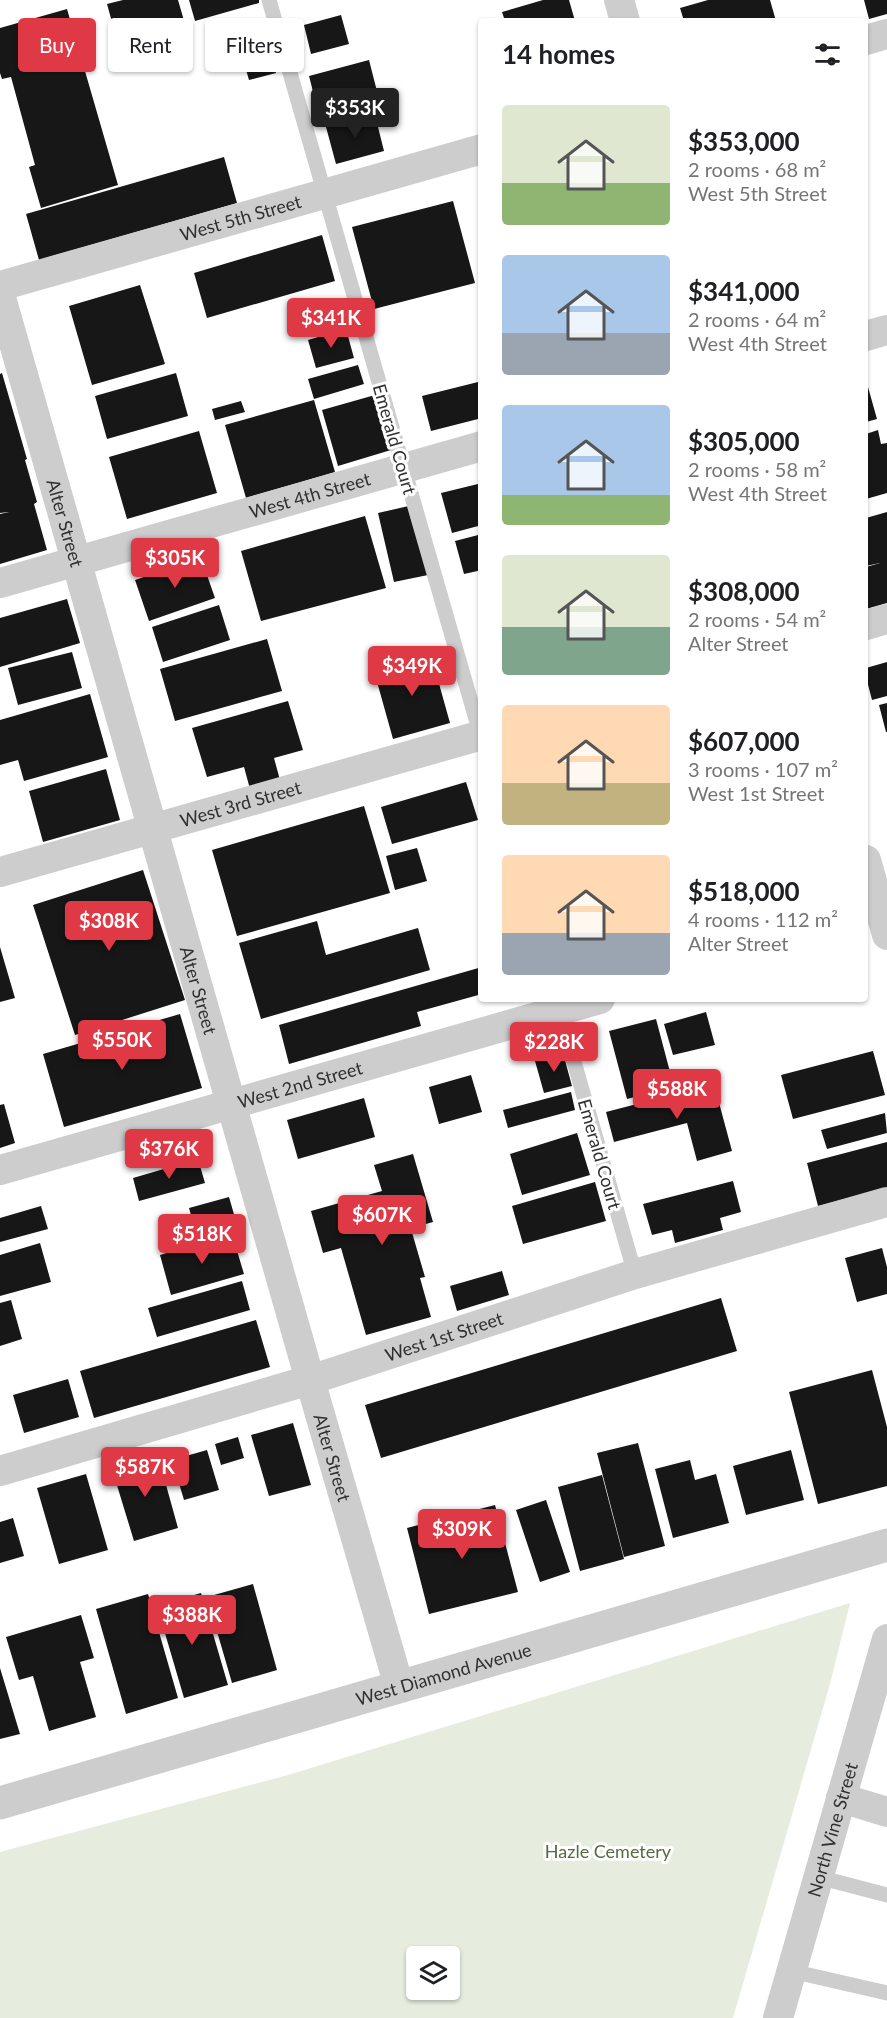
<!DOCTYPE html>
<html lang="en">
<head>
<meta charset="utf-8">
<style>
  body { margin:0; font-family:Lato,sans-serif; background:#f2f2f2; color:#202124; height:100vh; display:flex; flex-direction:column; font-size:22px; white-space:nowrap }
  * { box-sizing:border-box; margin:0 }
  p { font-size:20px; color:#757577 }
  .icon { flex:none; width:33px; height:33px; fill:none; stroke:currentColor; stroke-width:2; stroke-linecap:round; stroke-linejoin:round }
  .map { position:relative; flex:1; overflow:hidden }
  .panel { position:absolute; left:478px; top:18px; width:390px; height:984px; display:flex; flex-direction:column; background:#fff; border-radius:6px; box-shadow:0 2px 4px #0004 }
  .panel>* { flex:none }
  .guide { position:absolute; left:18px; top:18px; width:370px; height:54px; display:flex; gap:12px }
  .fabs { position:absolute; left:406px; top:1946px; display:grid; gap:12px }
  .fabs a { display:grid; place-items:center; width:54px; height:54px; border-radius:6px; background:#fff; box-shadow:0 2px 4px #0004; font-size:30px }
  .price { position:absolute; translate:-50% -51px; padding:0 14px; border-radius:6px; background:#e03946; color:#fff; font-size:20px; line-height:39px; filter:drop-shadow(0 2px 3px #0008) }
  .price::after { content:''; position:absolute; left:50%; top:36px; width:18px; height:14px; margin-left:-9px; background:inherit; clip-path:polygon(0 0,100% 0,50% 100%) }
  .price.current { background:#222; color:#fff }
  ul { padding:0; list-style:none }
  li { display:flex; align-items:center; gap:18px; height:150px; padding:0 24px }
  li span { display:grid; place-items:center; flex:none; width:168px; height:120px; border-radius:6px; color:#555 }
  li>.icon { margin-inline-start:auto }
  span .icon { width:72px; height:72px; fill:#fffc; stroke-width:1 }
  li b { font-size:26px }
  h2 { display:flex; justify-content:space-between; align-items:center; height:72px; padding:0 24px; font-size:26px }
  .chip { padding:0 21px; border-radius:6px; background:#fff; box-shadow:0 2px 4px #0004; font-size:21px; line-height:54px }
  .chip.current { background:#e03946; color:#fff }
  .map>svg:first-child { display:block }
  .green { fill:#e6eddf; fill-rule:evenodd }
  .building { fill:#171717 }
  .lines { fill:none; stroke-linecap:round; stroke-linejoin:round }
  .service { stroke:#cdcdcd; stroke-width:15 }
  .minor { stroke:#cdcdcd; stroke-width:30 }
  .tertiary { stroke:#cdcdcd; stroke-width:33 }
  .labels { text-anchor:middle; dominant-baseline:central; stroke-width:6; stroke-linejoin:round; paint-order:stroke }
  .street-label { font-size:18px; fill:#303030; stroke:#fff }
  .park-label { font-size:18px; fill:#536b3e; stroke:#fff }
</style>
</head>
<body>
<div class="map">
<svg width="887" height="2018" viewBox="0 0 887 2018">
  <rect width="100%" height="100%" fill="#fff"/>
  <path class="green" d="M850,1603L830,1684L733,2018H0V1852L288,1775ZM417,1956H450V1989H417Z"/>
  <path class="building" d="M123,0H178L185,24L118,44L107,4Z
    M189,0H259V3L195,21Z
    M543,0H569L575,21H505L502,12Z
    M708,0H770L776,21H684L680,8Z
    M864,0H887V14L869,19Z
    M67,9L118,185L41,208L29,167L35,165L11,77L2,79L0,73V28Z
    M341,15L349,44L311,54L304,25Z
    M269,48L276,73L249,80L242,56Z
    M369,60L380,103L320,119L309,76Z
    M375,115L384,151L336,164L326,127Z
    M224,157L237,203L39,260L26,214Z
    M453,201L475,283L374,309L352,227Z
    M322,235L335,281L207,318L194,273Z
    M140,285L165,364L92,385L69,306Z
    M346,329L354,358L316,368L308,340Z
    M358,365L364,384L314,399L308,379Z
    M2,373L27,459L25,460L37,502L34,504L47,550L0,564V514L9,512L0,513V374Z
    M176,373L188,416L107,439L95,396Z
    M866,380L877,419L866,422Z
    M482,381V418L431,431L422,396Z
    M375,395L391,450L338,466L322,410Z
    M314,400L335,472L246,498L225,425Z
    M241,401L245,412L215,420L212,409Z
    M878,430L881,444L887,443V493L866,499V434Z
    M199,431L217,493L127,519L109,457Z
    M482,483V525L452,533L441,493Z
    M413,505L428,575L394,582L378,513Z
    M887,512V603L866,609V567L880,563L866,566V518Z
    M365,516L386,588L261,621L241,551Z
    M482,534V570L464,574L455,541Z
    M201,558L215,598L149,621L135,580Z
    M67,599L80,643L0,667V618Z
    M219,605L230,640L163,662L152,627Z
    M267,639L282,691L175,721L160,669Z
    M72,652L82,688L18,705L8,668Z
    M431,655L450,723L393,739L374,671Z
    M887,662V696L872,700L866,677V668Z
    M90,694L108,757L24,781L18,760L0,765V720Z
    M288,701L303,750L274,758L280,780L250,789L244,767L207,777L192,728Z
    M887,703V732H886L879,705Z
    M106,769L120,820L43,842L29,791Z
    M466,782L478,820L392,844L381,807Z
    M364,806L390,893L237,936L212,850Z
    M417,848L427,881L395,890L386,856Z
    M143,870L185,1000L75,1035L33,905Z
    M317,921L326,955L418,928L430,970L261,1019L239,943Z
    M0,947L15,998L0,1002Z
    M482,967V994L417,1012L421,1026L289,1064L279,1025Z
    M706,1012L715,1045L673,1055L664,1024Z
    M180,1014L202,1088L64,1127L43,1054Z
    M656,1019L674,1087L627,1099L609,1031Z
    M873,1051L885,1095L793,1119L781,1075Z
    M563,1053L572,1086L544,1093L535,1061Z
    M471,1075L482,1112L439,1124L429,1087Z
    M714,1084L732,1151L697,1161L687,1123L614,1142L606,1112Z
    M571,1092L575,1110L508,1128L503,1110Z
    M364,1098L375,1137L298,1159L287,1120Z
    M4,1104L15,1143L0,1148V1105Z
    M885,1113L887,1133L827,1149L821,1130Z
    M577,1133L590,1175L522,1195L510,1154Z
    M887,1142V1188L818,1206L807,1163Z
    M413,1154L433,1222L382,1236L411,1229L425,1277L420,1278L431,1317L366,1335L341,1248L323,1253L311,1211L382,1191L374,1165Z
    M198,1159L205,1183L139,1201L133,1178Z
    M733,1181L741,1212L720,1218L723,1230L675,1243L672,1230L652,1235L643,1204Z
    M595,1182L606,1221L523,1244L512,1206Z
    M229,1197L238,1228L198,1240L189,1208Z
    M41,1206L48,1229L0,1242V1218Z
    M232,1234L244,1274L171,1295L160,1255Z
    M40,1243L51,1282L0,1296V1255Z
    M882,1248L887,1267V1294L857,1302L845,1258Z
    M502,1271L509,1295L457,1311L450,1286Z
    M242,1281L250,1310L157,1337L148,1308Z
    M721,1298L737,1351L381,1458L365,1405Z
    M11,1300L22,1339L0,1346V1303Z
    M256,1320L270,1367L94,1418L80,1371Z
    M872,1370L887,1427V1486L818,1504L789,1392Z
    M68,1379L79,1417L24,1433L13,1395Z
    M293,1423L311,1485L269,1496L251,1435Z
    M238,1437L244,1458L221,1465L215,1444Z
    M638,1443L665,1546L624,1557L597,1453Z
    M207,1450L219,1490L184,1500L172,1460Z
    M791,1450L804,1500L746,1515L733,1466Z
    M158,1456L178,1528L134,1541L112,1469Z
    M690,1460L695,1480L716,1474L729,1523L673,1538L655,1469Z
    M86,1474L108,1550L59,1564L37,1488Z
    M602,1475L624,1559L580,1571L558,1487Z
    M546,1500L570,1572L540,1582L516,1510Z
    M495,1505L518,1592L429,1614L407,1528Z
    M13,1518L24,1556L0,1563V1522Z
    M253,1584L277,1670L232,1683L207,1597Z
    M201,1593L228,1685L184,1698L157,1606Z
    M148,1594L178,1698L126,1714L96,1609Z
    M81,1615L94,1658L80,1662L96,1717L49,1731L33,1676L19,1680L6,1637Z
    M0,1668L20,1734L0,1739Z"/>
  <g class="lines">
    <path class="service" d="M269,0L482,740
      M558,1006L635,1274
      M818,1877L887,1895
      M791,1971L887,1993"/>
    <g class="minor">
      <path d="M619,0L625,21"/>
      <path d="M866,40L887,34"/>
      <path id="s1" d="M0,286L482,149"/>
      <path id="s2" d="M0,294L310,1380L399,1686"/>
      <path d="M866,336L887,330"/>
      <path id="s3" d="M0,583L482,446"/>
      <path d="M866,625L887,619"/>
      <path d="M866,860L887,935"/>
      <path id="s4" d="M0,872L482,735"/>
      <path id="s5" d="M0,1170L600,999"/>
      <path id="s6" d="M0,1471L310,1380L635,1274L887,1202"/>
      <path d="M841,1798L887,1812"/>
      <path id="s7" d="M778,2018L887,1639"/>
    </g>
    <path class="tertiary" id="s8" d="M0,1803L887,1545"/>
  </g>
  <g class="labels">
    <g class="street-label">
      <text stroke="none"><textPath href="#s1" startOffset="250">West 5th Street</textPath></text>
      <text transform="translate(395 439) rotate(74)">Emerald Court</text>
      <text stroke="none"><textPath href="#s3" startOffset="322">West 4th Street</textPath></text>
      <text stroke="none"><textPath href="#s2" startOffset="238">Alter Street</textPath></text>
      <text stroke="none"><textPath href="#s4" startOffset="250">West 3rd Street</textPath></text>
      <text stroke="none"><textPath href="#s2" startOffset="724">Alter Street</textPath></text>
      <text stroke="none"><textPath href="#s5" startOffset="312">West 2nd Street</textPath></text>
      <text transform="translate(600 1154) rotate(74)">Emerald Court</text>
      <text stroke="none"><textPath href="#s6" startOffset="464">West 1st Street</textPath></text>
      <text stroke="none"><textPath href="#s2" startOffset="1210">Alter Street</textPath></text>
      <text stroke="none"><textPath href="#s8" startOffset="462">West Diamond Avenue</textPath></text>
      <text stroke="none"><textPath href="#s7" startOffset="196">North Vine Street</textPath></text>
    </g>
    <g class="park-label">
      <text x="608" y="1851">Hazle Cemetery</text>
    </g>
  </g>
</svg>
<div class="fabs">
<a><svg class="icon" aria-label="layers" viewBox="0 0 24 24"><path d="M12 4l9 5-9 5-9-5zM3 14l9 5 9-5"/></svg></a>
</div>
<b class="price current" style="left:355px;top:139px">$353K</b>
<b class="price" style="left:331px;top:349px">$341K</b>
<b class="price" style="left:175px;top:589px">$305K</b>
<b class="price" style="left:412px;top:697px">$349K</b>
<b class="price" style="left:109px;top:952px">$308K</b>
<b class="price" style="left:122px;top:1071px">$550K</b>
<b class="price" style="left:554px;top:1073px">$228K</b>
<b class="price" style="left:677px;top:1120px">$588K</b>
<b class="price" style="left:169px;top:1180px">$376K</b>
<b class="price" style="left:382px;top:1246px">$607K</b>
<b class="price" style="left:202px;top:1265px">$518K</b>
<b class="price" style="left:145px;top:1498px">$587K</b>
<b class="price" style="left:462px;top:1560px">$309K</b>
<b class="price" style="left:192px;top:1646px">$388K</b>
<div class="guide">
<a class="chip current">Buy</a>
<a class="chip">Rent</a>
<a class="chip">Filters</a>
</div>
<section class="panel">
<h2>14 homes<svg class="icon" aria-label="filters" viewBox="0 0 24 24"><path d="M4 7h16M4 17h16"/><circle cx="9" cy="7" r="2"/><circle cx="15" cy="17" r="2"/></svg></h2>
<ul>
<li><span style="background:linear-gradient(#dfe7d0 65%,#8fb573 0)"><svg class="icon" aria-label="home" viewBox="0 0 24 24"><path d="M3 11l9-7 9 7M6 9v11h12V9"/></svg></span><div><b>$353,000</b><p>2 rooms · 68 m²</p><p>West 5th Street</p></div></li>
<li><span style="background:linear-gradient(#a9c7e8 65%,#9aa5b1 0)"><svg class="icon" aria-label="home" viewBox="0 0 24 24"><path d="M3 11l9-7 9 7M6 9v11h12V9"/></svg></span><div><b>$341,000</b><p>2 rooms · 64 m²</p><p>West 4th Street</p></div></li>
<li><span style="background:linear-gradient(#a9c7e8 75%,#8fb573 0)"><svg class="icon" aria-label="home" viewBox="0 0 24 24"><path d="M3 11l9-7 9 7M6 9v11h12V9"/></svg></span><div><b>$305,000</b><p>2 rooms · 58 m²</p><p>West 4th Street</p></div></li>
<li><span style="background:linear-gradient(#dfe7d0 60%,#7fa58c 0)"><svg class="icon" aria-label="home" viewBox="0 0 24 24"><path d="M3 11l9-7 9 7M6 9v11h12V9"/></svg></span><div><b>$308,000</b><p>2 rooms · 54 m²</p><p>Alter Street</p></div></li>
<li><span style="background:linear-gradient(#ffd9b3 65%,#c2b280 0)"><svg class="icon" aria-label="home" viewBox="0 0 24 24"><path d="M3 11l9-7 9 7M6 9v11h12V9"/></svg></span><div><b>$607,000</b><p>3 rooms · 107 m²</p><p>West 1st Street</p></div></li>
<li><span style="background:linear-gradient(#ffd9b3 65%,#9aa5b1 0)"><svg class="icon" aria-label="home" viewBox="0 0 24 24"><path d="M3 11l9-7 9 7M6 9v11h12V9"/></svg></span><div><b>$518,000</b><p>4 rooms · 112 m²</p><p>Alter Street</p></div></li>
</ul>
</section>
</div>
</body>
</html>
